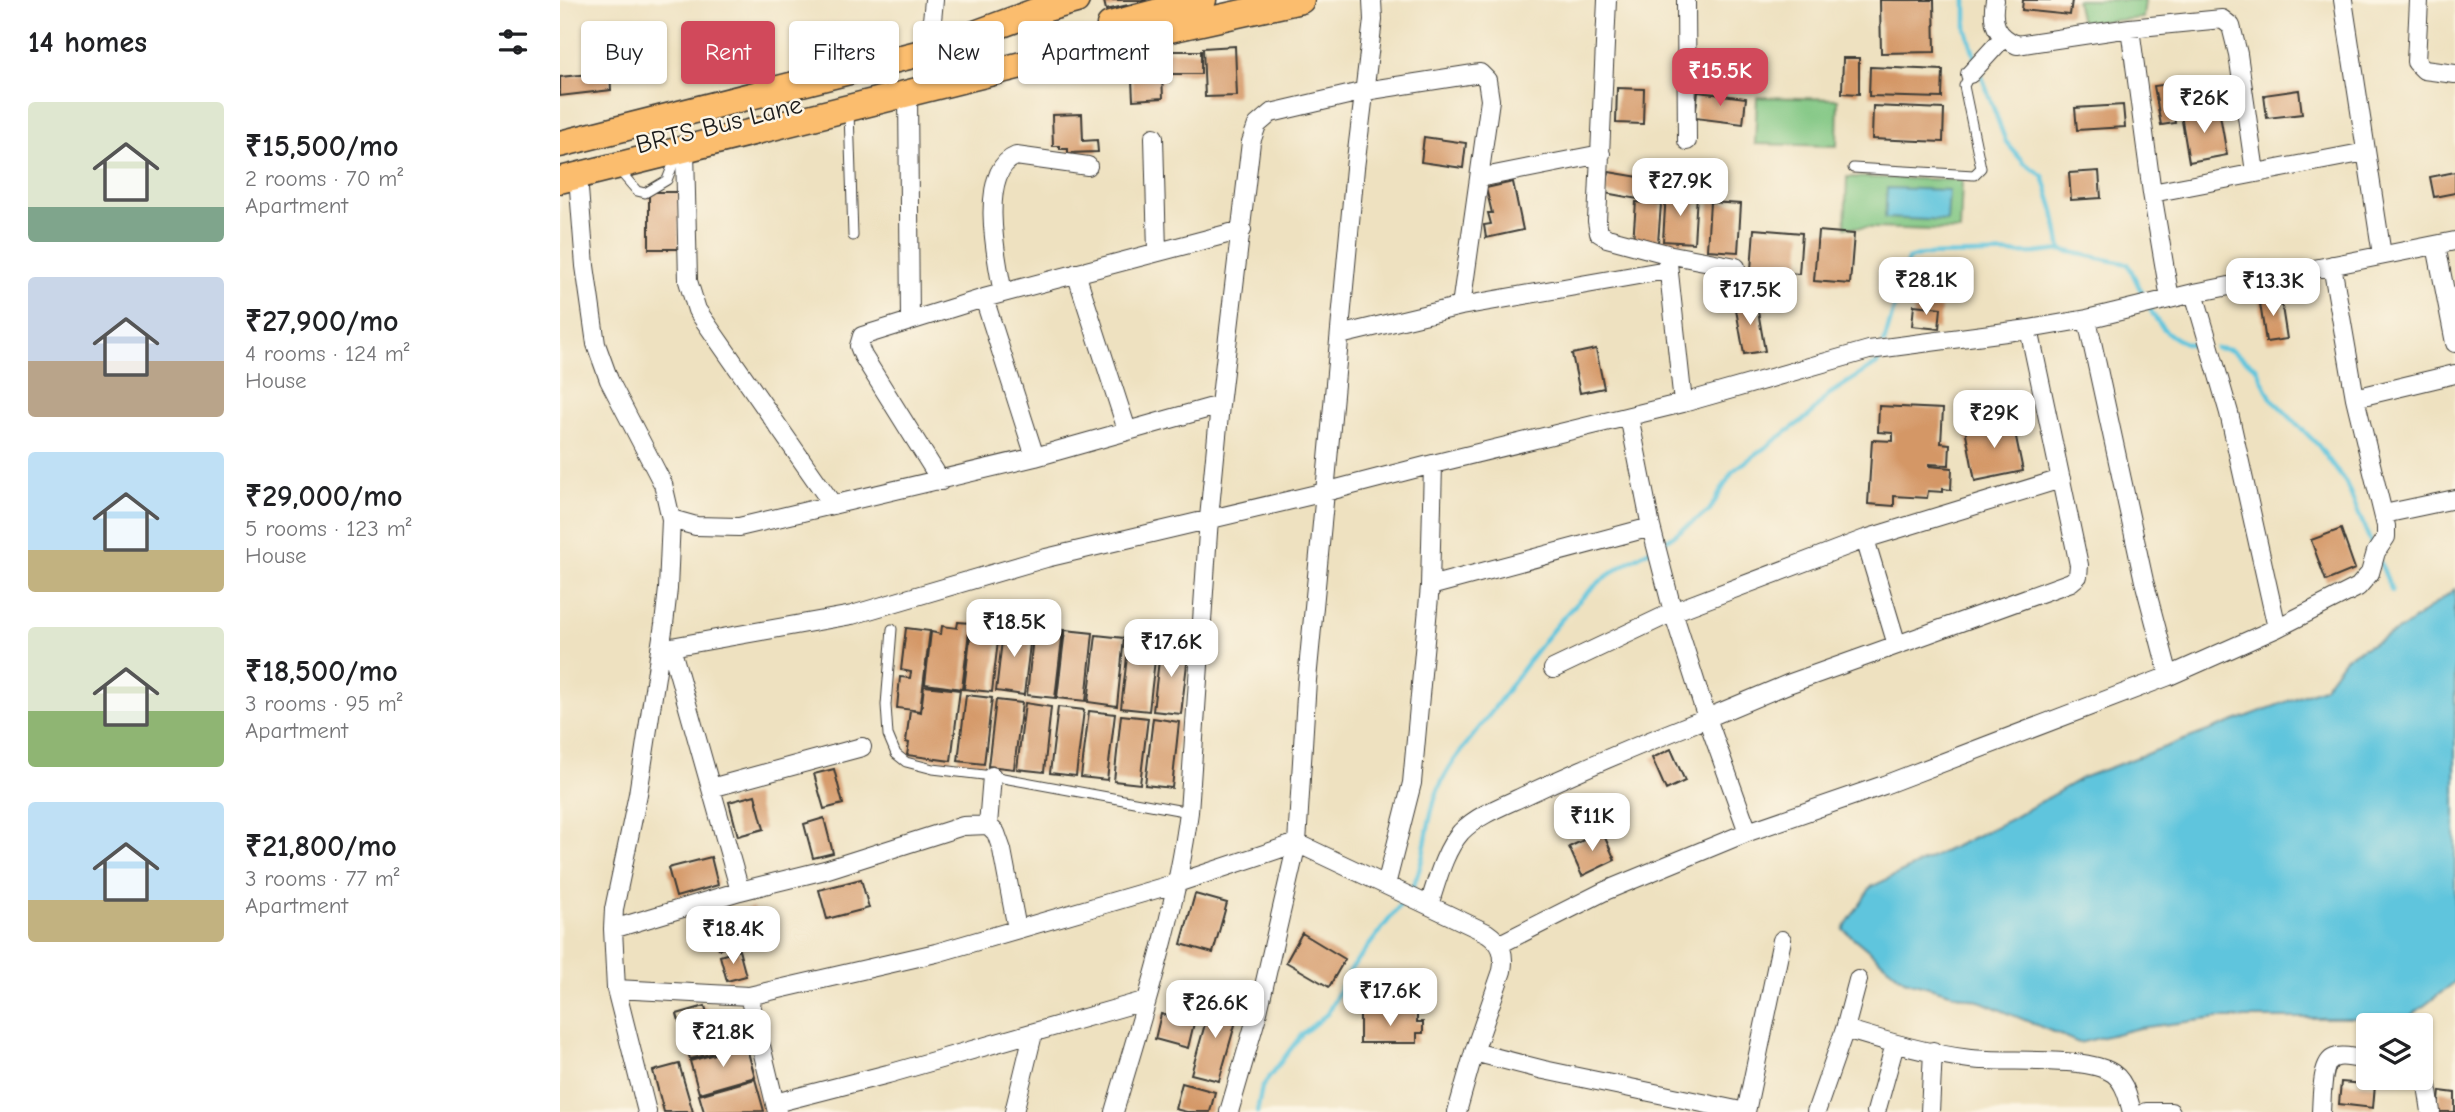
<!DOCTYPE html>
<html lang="en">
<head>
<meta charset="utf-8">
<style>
  body { margin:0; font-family:"Comic Neue",sans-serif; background:#f2f2f2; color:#202124; height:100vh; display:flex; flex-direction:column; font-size:26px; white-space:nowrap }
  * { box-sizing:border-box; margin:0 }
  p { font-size:23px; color:#757577 }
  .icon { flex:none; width:38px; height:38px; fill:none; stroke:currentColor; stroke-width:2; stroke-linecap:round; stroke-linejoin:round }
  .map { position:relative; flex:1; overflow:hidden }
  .details { display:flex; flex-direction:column; background:#fff; width:560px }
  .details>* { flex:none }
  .banner { position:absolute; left:21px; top:21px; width:665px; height:63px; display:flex; gap:14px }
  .controls { position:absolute; left:1796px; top:1013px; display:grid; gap:14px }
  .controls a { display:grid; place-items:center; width:77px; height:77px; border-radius:7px; background:#fff; box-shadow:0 2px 5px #0004; font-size:35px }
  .price { position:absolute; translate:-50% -60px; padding:0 16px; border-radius:14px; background:#fff; color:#222; font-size:23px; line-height:46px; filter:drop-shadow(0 2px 4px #0008) }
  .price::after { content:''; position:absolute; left:50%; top:42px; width:21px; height:16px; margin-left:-10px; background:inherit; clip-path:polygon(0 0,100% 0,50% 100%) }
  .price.selected { background:#d1495b; color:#fff }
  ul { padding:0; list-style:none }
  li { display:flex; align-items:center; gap:21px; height:175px; padding:0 28px }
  li span { display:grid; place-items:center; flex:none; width:196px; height:140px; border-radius:7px; color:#555 }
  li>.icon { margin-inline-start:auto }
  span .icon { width:84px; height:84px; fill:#fffc; stroke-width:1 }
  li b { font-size:30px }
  h2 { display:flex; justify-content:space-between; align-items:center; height:84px; padding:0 28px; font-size:30px }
  .pill { padding:0 24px; border-radius:7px; background:#fff; box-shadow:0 2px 5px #0004; font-size:24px; line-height:63px }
  .pill.selected { background:#d1495b; color:#fff }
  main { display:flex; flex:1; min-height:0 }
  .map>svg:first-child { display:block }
  .green { fill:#7fc682; stroke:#4e714f; stroke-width:2 }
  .water { fill:#5fc5dd; stroke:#3e707c; stroke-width:2 }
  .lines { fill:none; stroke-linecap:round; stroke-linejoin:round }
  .stream { stroke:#5fc5dd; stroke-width:4.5 }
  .building { fill:#d49766 }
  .lane-casing { stroke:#3c3a35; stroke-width:11 }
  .street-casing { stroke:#3c3a35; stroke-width:20 }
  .primary-casing { stroke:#3c3a35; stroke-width:29 }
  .lane { stroke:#fff; stroke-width:9 }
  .street { stroke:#fff; stroke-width:18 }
  .primary { stroke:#fbbd6e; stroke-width:26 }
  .labels { text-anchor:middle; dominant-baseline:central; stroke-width:5; stroke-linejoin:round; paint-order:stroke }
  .street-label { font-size:26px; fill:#1c1c1c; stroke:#fcf5e5 }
</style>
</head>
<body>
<main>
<section class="details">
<h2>14 homes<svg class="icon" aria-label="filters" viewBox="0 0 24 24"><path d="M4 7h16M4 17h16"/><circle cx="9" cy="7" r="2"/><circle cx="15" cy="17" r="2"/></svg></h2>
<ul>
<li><span style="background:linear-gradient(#dfe7d0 75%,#7fa58c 0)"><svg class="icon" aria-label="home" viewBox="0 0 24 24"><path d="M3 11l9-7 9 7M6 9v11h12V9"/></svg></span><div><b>₹15,500/mo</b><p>2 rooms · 70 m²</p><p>Apartment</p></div></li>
<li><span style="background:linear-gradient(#c9d6e8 60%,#b9a48a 0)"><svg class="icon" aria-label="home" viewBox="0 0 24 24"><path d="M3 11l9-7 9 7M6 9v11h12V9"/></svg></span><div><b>₹27,900/mo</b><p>4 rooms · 124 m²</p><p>House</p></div></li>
<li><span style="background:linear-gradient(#bfe0f5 70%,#c2b280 0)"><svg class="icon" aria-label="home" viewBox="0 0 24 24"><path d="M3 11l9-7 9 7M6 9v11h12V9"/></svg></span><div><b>₹29,000/mo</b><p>5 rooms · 123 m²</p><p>House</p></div></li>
<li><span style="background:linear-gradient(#dfe7d0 60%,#8fb573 0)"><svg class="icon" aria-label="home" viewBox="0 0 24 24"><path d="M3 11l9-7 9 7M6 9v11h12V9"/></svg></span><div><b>₹18,500/mo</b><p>3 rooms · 95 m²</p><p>Apartment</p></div></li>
<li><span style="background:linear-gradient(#bfe0f5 70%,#c2b280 0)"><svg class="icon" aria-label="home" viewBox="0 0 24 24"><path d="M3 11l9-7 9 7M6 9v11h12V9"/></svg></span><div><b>₹21,800/mo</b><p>3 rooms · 77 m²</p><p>Apartment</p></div></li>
</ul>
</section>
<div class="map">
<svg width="1895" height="1112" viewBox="0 0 1895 1112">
  <rect width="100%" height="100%" fill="#fcf5e5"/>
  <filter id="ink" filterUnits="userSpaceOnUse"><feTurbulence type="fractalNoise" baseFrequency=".0143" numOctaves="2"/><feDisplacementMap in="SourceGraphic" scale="14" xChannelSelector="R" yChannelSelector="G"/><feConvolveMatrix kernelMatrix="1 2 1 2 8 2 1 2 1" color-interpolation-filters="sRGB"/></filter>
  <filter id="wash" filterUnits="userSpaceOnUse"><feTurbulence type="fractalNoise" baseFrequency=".00686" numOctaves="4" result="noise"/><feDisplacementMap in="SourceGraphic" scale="28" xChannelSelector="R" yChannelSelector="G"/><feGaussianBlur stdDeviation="1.57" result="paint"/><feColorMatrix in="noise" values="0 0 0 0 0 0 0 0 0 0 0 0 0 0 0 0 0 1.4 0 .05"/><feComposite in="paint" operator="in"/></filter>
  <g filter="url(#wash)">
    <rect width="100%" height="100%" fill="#eee1c0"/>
    <path class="green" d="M1516,0H1585L1583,18L1521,23Z
      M1197,97L1278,99L1277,146L1195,144Z
      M1287,177L1402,180L1400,231L1285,227Z"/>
    <path class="water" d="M1327,188L1389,190L1387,221L1325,218Z
      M1895,589V982L1848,1018H1657L1579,1028L1519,1043L1422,1002L1344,980L1283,929L1311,887L1451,819L1522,778L1763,688L1786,657L1843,628Z"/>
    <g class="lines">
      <path class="stream" d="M1406,0V28L1416,61
        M1501,250L1568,264L1585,299
        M1589,307C1601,331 1616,344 1644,347
        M1324,343L1348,259L1362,255L1476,253L1501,250L1494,211L1483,176L1464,163L1446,142L1419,69
        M1656,348L1670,350L1696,367L1711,398L1758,445L1786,483L1813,548
        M1101,544L1149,511L1173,471L1250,415L1268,395L1318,363L1321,355
        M1820,562L1832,591
        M851,890C867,860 865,824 877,793C889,762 908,743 927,718C958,676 989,628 1027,593C1046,574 1070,561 1093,548
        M697,1112L702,1087L742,1034L767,1014L791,969L844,900"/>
    </g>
    <g id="blocks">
      <path class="building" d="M550,0H586V1L546,10L544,1Z
        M1320,0H1374L1375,52L1321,53Z
        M1463,0H1512L1510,15L1462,10Z
        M675,46L677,96L645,97L643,48Z
        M602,51H641V74H602L603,98L573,100L571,60L601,59L603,67Z
        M1283,58H1299V94L1282,93Z
        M1310,67L1383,70L1382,98L1309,96Z
        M50,72L51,90L0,96V77Z
        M1609,84L1615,123L1601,125L1594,86Z
        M1057,88L1084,89L1083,124L1056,123Z
        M1739,90L1742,114L1707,118L1704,95Z
        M1138,92L1186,98L1183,124L1135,118Z
        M1563,105L1565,127L1517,130L1515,108Z
        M1313,106L1384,109L1383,142L1312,139Z
        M1659,109L1667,155L1629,162L1621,115Z
        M522,114L523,141L537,140L538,152L508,153V149H500V146H493L492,115Z
        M864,137L906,143L903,168L861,162Z
        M1539,171L1541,198L1511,200L1509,173Z
        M1049,172L1097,180L1094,202L1045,193Z
        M1895,172V193L1874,197L1870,177Z
        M953,182L963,230L926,238L924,225L931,224L928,213H932L926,188Z
        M89,192H119V249H89Z
        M1106,192L1137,194L1134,243L1103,241Z
        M1076,202L1101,204L1098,243L1073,242Z
        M1150,202L1181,204L1178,252L1147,250Z
        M1194,229L1242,233L1239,274L1191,270Z
        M1258,231L1294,234L1290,284L1254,281Z
        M1720,294L1727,339L1706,342L1699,297Z
        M1196,300L1205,351L1184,354L1175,304Z
        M1354,305L1381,308L1379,329L1352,326Z
        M1036,349L1044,388L1020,393L1012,354Z
        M1319,406L1383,409L1381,443L1390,444L1389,465L1369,464V466L1392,468L1391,490L1383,489V492L1368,491L1367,498L1334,496V506L1308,504L1312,440L1333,441V433L1318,432Z
        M1452,418L1463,471L1415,481L1405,428Z
        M1781,529L1795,569L1766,581L1751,540Z
        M412,621L440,624L432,692L404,689Z
        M398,622L410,623L402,689L365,684L371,632L381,634L382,626L397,628Z
        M444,624L472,627L464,695L436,691Z
        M474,627L503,630L495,698L467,695Z
        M346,628L370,631L360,711L337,708L340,677L350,678L351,672L341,670Z
        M505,630L533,633L526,701L497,698Z
        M536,635L564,638L557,706L528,702Z
        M569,640L597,643L589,711L561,708Z
        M601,643L629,647L621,714L593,711Z
        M364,686L400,690L391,761L347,755L349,743L346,742L350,710L361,712Z
        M406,695L432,698L424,764L398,761Z
        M436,700L462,703L454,769L428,766Z
        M465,703L491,707L484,772L457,769Z
        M498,707L524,710L516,776L490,773Z
        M529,711L555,714L547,780L521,777Z
        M561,715L588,718L580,784L554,781Z
        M593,718L619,722L612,788L585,785Z
        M1111,749L1125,781L1106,790L1092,758Z
        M274,769L283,804L264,809L254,774Z
        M195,795L204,829L178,836L169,802Z
        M264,818L273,853L253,858L244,824Z
        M1042,831L1055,860L1022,876L1009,847Z
        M151,857L158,885L116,897L108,868Z
        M301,879L309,908L267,919L259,890Z
        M635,894L667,903L653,953L621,944Z
        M193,907L201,938L159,949L151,919Z
        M742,933L785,959L769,987L726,962Z
        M179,950L186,976L167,981L160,956Z
        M652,999L680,1007L659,1081L631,1074Z
        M145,1006L158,1052L130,1059L117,1014Z
        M857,1012V1022H863V1033H857V1043H800V1013Z
        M601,1014L634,1023L628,1048L595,1039Z
        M186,1045L195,1077L139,1093L130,1061Z
        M119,1064L133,1112H104L93,1071Z
        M195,1079L204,1111L144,1112L139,1095Z
        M1781,1082L1815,1085L1813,1108L1779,1104Z
        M622,1083L655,1092L650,1112H627L615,1109Z
        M1880,1091L1895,1093V1112H1878Z"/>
    </g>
  </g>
  <g filter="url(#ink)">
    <use href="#blocks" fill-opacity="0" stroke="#3c3a35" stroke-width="2"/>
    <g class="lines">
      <g class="lane-casing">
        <path id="lane" d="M289,112L293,236
          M1293,168L1414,175L1421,168L1404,86L1410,74
          M58,169L77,191L85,193L107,180L116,157
          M332,629L326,705L328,735L336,754L346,762L373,769L432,776L629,812"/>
      </g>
      <g class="street-casing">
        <path id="street" d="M812,0L813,20L795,168L765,492L873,464
          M1047,0L1037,221L1039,233L1047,238L1107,254L1176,267
          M1126,0L1127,141
          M1435,0C1431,23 1436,36 1457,45L1570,28L1662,19L1671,26L1678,54L1695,172
          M1783,0L1822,255
          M1859,0L1856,62L1864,70L1895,74
          M1570,28L1592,193L1610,299
          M369,51L374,0
          M1410,74L1443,38
          M348,94L350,320
          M594,137L597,252
          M125,150L128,281L137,310L273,505
          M18,176L25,266L36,344L49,380L103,484L111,519L108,589L104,624L78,794L54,909L53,929L56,989
          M919,178L1041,154
          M1592,193L1806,152
          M1876,245L1895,343
          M516,273L567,430
          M443,293C437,262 417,171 456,156L528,166
          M1634,293L1669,413L1717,628
          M424,298L475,457
          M780,335L901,306
          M1795,398L1895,374
          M1123,403L1309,350L1469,329L1527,319L1634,293L1895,241
          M1069,416L1091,527
          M381,481L303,356L299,346L302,336L424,298L682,230
          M1824,514L1895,499
          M111,519L136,526L179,527L475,457L660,405
          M1337,645L1511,582L1518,576L1519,565L1469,329
          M111,647L292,615L486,558L765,492L747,680L737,843L698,1012L669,1112
          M100,649L111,647L180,891L265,870L403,826L428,825L436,833L442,850L457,929
          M993,669L1113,612L1305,539L1501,479
          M1609,676L1717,628L1798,587L1810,573L1816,552L1826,537V526L1795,398L1772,265
          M151,788L302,747
          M428,825L432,776
          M1188,832L1147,718L1228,684L1337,645L1305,539
          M826,885L852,783L870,586
          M869,905C877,881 884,851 901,832C917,815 945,805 966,795C1026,767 1086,742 1147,718L1113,612L1091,527L870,586L873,464L1123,403L1107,254
          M53,929L180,891
          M940,944L1045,891L1188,832L1324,785L1609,676L1584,581L1527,319
          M189,996L217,1112
          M1285,1029C1325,1041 1368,1054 1410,1059C1447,1063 1518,1056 1549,1071C1564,1078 1568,1097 1572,1112
          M914,1052L984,1070L1186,1112
          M1860,1075L1867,1085L1871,1112
          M215,1103L328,1074L587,1000
          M87,1112L56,989L189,996L376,953L617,883L737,843L927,933C942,943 945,954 942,971L914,1052L897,1112
          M454,1112L473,1034
          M554,1112C583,1013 616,913 629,812L649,518L660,405L691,142L697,125L711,113L805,91L920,73L927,80L930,100L901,306L1107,270
          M1186,1112L1222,940
          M1256,1112L1285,1029L1298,980
          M1316,1112L1335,1044
          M1370,1112L1373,1051
          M1586,1112H1611
          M1761,1112C1762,1100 1761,1062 1774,1058C1783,1054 1798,1059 1808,1061"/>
      </g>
      <g class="primary-casing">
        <path id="primary" d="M550,25L643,0
          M0,144L369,51L480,10L516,0
          M0,180L578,36L741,0"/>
      </g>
      <use href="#lane" class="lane"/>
      <use href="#street" class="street"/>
      <use href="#primary" class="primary"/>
    </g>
  </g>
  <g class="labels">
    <g class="street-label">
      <text transform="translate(159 125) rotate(-14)">BRTS Bus Lane</text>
    </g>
  </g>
</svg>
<div class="controls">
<a><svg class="icon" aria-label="layers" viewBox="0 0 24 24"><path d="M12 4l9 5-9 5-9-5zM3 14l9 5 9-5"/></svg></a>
</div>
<b class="price selected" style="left:1160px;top:108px">₹15.5K</b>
<b class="price" style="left:1644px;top:135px">₹26K</b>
<b class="price" style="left:1120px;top:218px">₹27.9K</b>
<b class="price" style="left:1366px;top:317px">₹28.1K</b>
<b class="price" style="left:1713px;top:318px">₹13.3K</b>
<b class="price" style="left:1190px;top:327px">₹17.5K</b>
<b class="price" style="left:1434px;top:450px">₹29K</b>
<b class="price" style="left:454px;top:659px">₹18.5K</b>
<b class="price" style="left:611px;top:679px">₹17.6K</b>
<b class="price" style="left:1032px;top:853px">₹11K</b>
<b class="price" style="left:173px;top:966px">₹18.4K</b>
<b class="price" style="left:830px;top:1028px">₹17.6K</b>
<b class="price" style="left:655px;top:1040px">₹26.6K</b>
<b class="price" style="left:163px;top:1069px">₹21.8K</b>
<div class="banner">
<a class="pill">Buy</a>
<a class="pill selected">Rent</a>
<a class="pill">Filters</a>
<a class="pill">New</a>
<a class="pill">Apartment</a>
</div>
</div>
</main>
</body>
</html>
